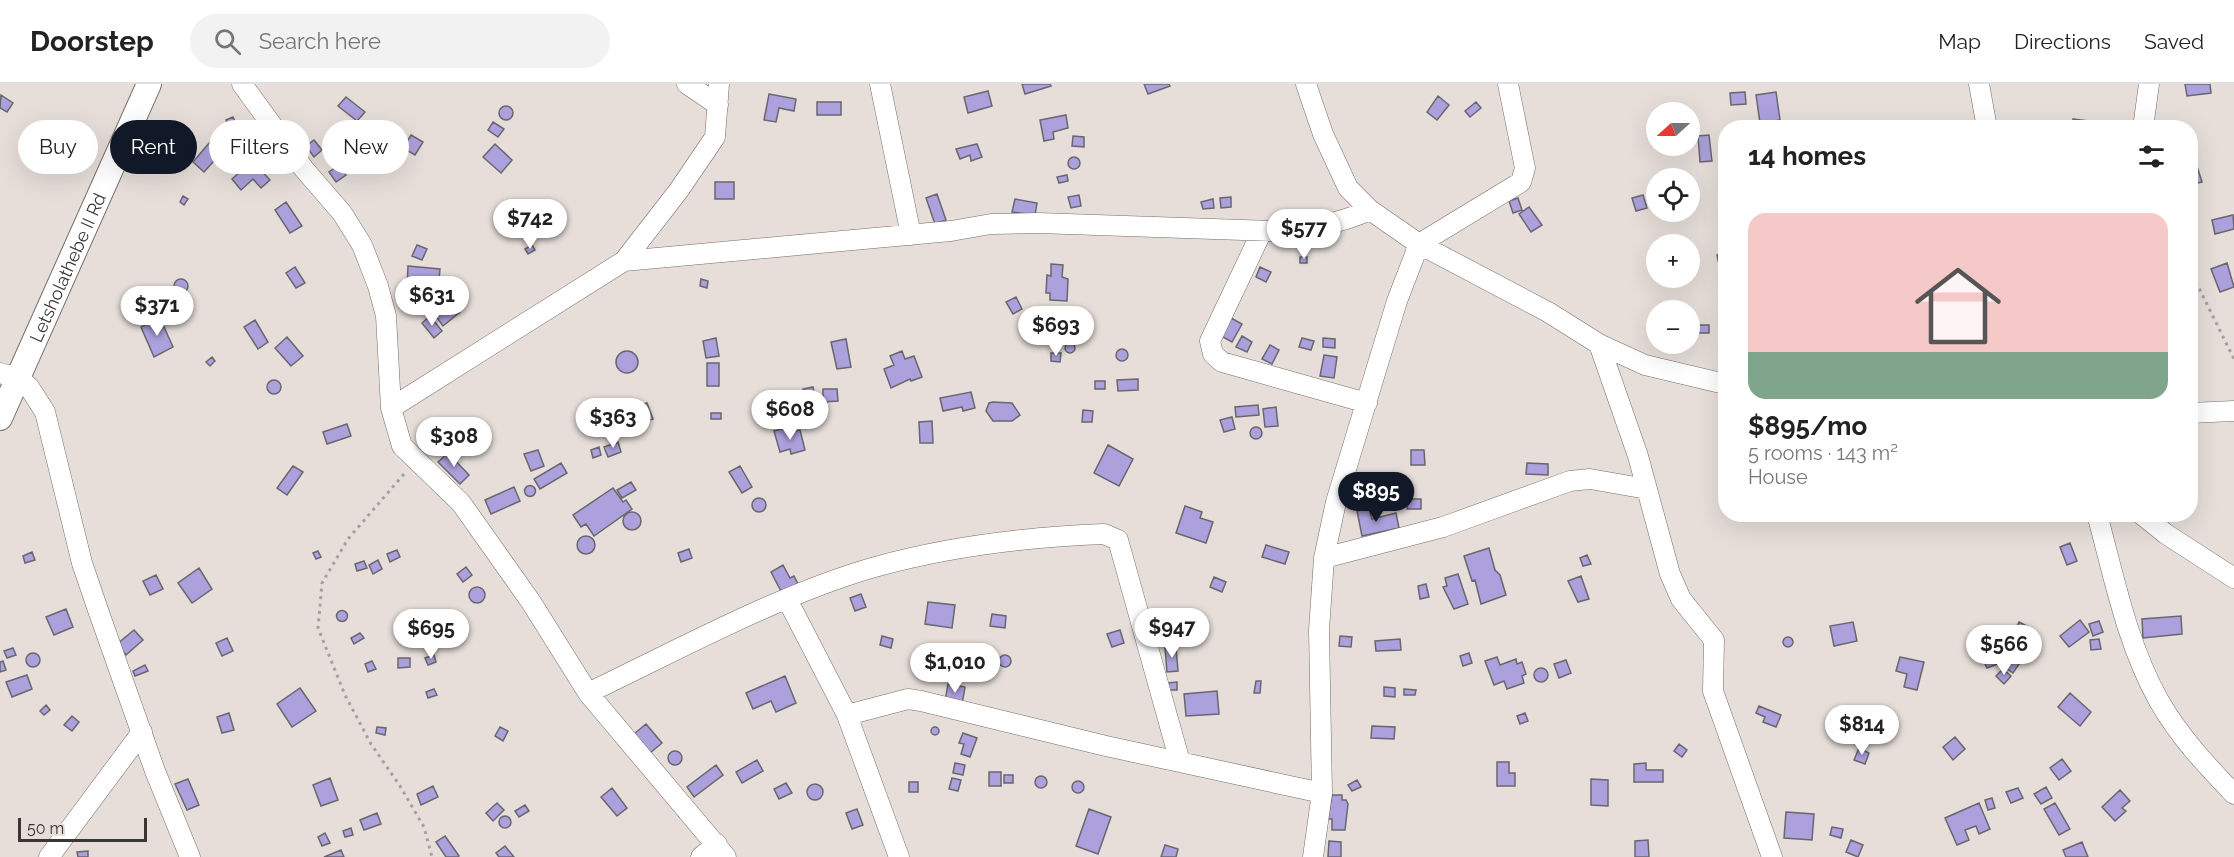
<!DOCTYPE html>
<html lang="en">
<head>
<meta charset="utf-8">
<style>
  body { margin:0; font-family:Raleway,sans-serif; background:#f2f2f2; color:#222; height:100vh; display:flex; flex-direction:column; font-size:22px; white-space:nowrap }
  * { box-sizing:border-box; margin:0 }
  p { font-size:20px; color:#767676 }
  .icon { flex:none; width:33px; height:33px; fill:none; stroke:currentColor; stroke-width:2; stroke-linecap:round; stroke-linejoin:round }
  .map { position:relative; flex:1; overflow:hidden }
  .side { position:absolute; left:1718px; top:36px; width:480px; height:402px; display:flex; flex-direction:column; background:#fff; border-radius:24px; box-shadow:0 6px 24px #0002 }
  .side>* { flex:none }
  .guide { position:absolute; left:18px; top:36px; width:570px; height:54px; display:flex; gap:12px }
  .needle { width:39px; rotate:249deg }
  .controls { position:absolute; left:1646px; top:18px; display:grid; gap:12px }
  .controls a { display:grid; place-items:center; width:54px; height:54px; border-radius:50%; background:#fff; box-shadow:0 6px 24px #0002; font-size:30px }
  .scale { position:absolute; left:18px; bottom:15px; width:129px; box-sizing:border-box; padding-left:6px; border:3px solid #393634; border-top:0; font-size:16px; line-height:21px; white-space:nowrap; color:#393634; -webkit-text-stroke:4px #e7ded9; paint-order:stroke }
  .price { position:absolute; translate:-50% -51px; padding:0 14px; border-radius:21px; background:#fff; color:#222; font-size:20px; line-height:39px; filter:drop-shadow(0 2px 3px #0008) }
  .price::after { content:''; position:absolute; left:50%; top:36px; width:18px; height:14px; margin-left:-9px; background:inherit; clip-path:polygon(0 0,100% 0,50% 100%) }
  .price.active { background:#111827; color:#fff }
  ul { padding:0; list-style:none }
  li { display:grid; align-content:center; gap:12px; height:318px; padding:0 30px }
  li+li { border-top:2px solid #e0e0e0 }
  li span { display:grid; place-items:center; height:186px; border-radius:18px; color:#555 }
  li>.icon { margin-inline-start:auto }
  span .icon { width:108px; height:108px; fill:#fffc; stroke-width:1 }
  li b { font-size:26px }
  h2 { display:flex; justify-content:space-between; align-items:center; height:72px; padding:0 30px; font-size:26px }
  .tag { padding:0 21px; border-radius:27px; background:#fff; box-shadow:0 6px 24px #0002; font-size:21px; line-height:54px }
  .tag.active { background:#111827; color:#fff }
  header { display:flex; align-items:center; gap:36px; box-sizing:border-box; height:84px; padding:0 30px; background:#fff; border-bottom:2px solid #e0e0e0 }
  header strong { font-size:28px }
  nav { display:flex; gap:33px; margin-inline-start:auto; font-size:21px }
  .search { width:420px; height:54px; background:#f2f2f2; display:flex; align-items:center; gap:15px; box-sizing:border-box; padding:0 21px; border-radius:33px; color:#767676; font-size:22px }
  .map>svg:first-child { display:block }
  .building { fill:#aca1dc; stroke:#68676f; stroke-width:1.5 }
  .lines { fill:none; stroke-linecap:round; stroke-linejoin:round }
  .minor-casing { stroke:#746d68; stroke-width:21 }
  .tertiary-casing { stroke:#746d68; stroke-width:26 }
  .path { stroke:#a7a19d; stroke-width:3; stroke-dasharray:3 4.5; stroke-linecap:butt }
  .minor { stroke:#fff; stroke-width:20 }
  .tertiary { stroke:#fff; stroke-width:24 }
  .labels { text-anchor:middle; dominant-baseline:central; stroke-width:5; stroke-linejoin:round; paint-order:stroke }
  .street-label { font-size:18px; fill:#393634; stroke:#e7ded9 }
</style>
</head>
<body>
<header>
<strong>Doorstep</strong>
<div class="search"><svg class="icon" aria-label="search" viewBox="0 0 24 24"><circle cx="10" cy="10" r="6"/><path d="M15 15l6 6"/></svg>Search here</div>
<nav><a>Map</a><a>Directions</a><a>Saved</a></nav>
</header>
<div class="map">
<svg width="2234" height="773" viewBox="0 0 2234 773">
  <rect width="100%" height="100%" fill="#e7ded9"/>
  <path class="building" d="M1022,0H1050L1051,2L1025,10Z
    M1144,0H1169L1170,2L1148,10Z
    M2185,0H2210L2211,9L2187,12Z
    M988,7L992,22L968,29L964,13Z
    M1745,8L1746,20L1731,21L1730,9Z
    M1776,8L1780,36L1760,39L1756,11Z
    M769,10L796,15L794,27L779,24L776,38L764,36Z
    M1,11L13,19L7,28L0,24Z
    M1438,12L1449,21L1437,36L1427,28Z
    M346,13L365,28L357,37L338,22Z
    M817,18H841V31H817Z
    M1476,18L1481,24L1470,33L1465,27Z
    M499 29a7 7 0 1 1 14 0a7 7 0 1 1-14 0Z
    M1066,31L1068,44L1053,48L1054,55L1044,57L1040,36Z
    M233,33L237,41L229,44L226,36Z
    M2073,35L2096,38L2095,44H2072Z
    M493,38L504,45L498,53L488,46Z
    M411,51L423,58L415,71L403,64Z
    M1709,51L1712,77L1700,78L1698,52Z
    M1073,52L1084,53V63L1072,62Z
    M314,56L322,66L314,73L306,62Z
    M210,58L222,68L204,88L193,78Z
    M495,60L512,76L501,89L483,73Z
    M977,60L982,73L971,77L970,71L960,75L956,65Z
    M1068 79a6 6 0 1 1 12 0a6 6 0 1 1-12 0Z
    M252,77L270,96L261,104L253,95L241,106L232,95Z
    M2196,79L2202,98L2190,101V81Z
    M339,81L346,91L336,98L329,88Z
    M1067,91L1068,97L1059,99L1057,93Z
    M715,98H734V115H715Z
    M937,110L946,136L935,140L926,114Z
    M1079,111L1081,122L1071,124L1068,113Z
    M1643,111L1647,124L1636,127L1632,114Z
    M183,112L188,115L184,121L180,118Z
    M1231,113V123L1221,124L1220,114Z
    M1518,114L1522,126L1513,129L1509,117Z
    M1015,115L1037,119L1035,131L1012,128Z
    M1213,115L1214,124L1203,125L1201,118Z
    M286,118L302,142L290,149L275,126Z
    M1529,123L1542,141L1531,148L1519,130Z
    M2233,131L2234,145L2215,150L2212,136Z
    M417,161L427,165L422,176L412,172Z
    M532,161L535,166L528,170L525,165Z
    M1725,169V194L1722,195L1717,171Z
    M1300,173H1307V179H1300Z
    M2227,179L2234,203L2220,208L2211,185Z
    M1051,180L1063,181L1062,193L1068,195L1067,217L1050,216V209H1046L1047,191L1051,192Z
    M408,182L440,185L438,207L407,204Z
    M295,183L305,199L296,204L286,189Z
    M1260,183L1271,188L1266,198L1256,193Z
    M701,195L708,197L707,204L700,202Z
    M174 202a7 7 0 1 1 14 0a7 7 0 1 1-14 0Z
    M1016,213L1022,225L1013,230L1006,218Z
    M452,217L460,228L443,242L435,231Z
    M430,232L442,247L434,254L422,239Z
    M160,234L173,263L154,273L141,243Z
    M1231,234L1242,240L1232,258L1221,252Z
    M255,236L268,258L258,265L244,243Z
    M1695,241H1709V249H1695Z
    M1242,252L1252,258L1247,268L1236,263Z
    M287,253L303,272L291,282L275,264Z
    M716,254L719,272L706,274L703,257Z
    M1302,254L1314,257L1311,266L1299,263Z
    M1323,254L1335,255V264L1323,263Z
    M846,255L851,283L837,285L831,258Z
    M1065 264a5 5 0 1 1 10 0a5 5 0 1 1-10 0Z
    M1270,261L1279,266L1272,280L1262,275Z
    M1116 271a6 6 0 1 1 12 0a6 6 0 1 1-12 0Z
    M616 278a11 11 0 1 1 22 0a11 11 0 1 1-22 0Z
    M902,267L905,275L914,272L922,293L911,297L910,295L891,304L884,285L894,281L890,272Z
    M1051,269H1061L1060,278L1051,277Z
    M1324,271L1337,273L1334,294L1320,292Z
    M212,273L215,277L210,282L206,278Z
    M707,279H719V302H707Z
    M1138,295V306L1118,307L1117,296Z
    M267 303a7 7 0 1 1 14 0a7 7 0 1 1-14 0Z
    M1095,297H1105V305H1095Z
    M813,303L815,314L805,316L803,305Z
    M823,305H837L838,317L823,318Z
    M971,308L975,324L963,327L962,323L943,327L940,314Z
    M634,315L637,322L647,319L653,335L608,351L598,326Z
    M993,318L1012,319L1020,331L1012,337H993L986,327L989,319Z
    M1258,321L1259,331L1236,333L1235,323Z
    M1276,323L1278,342L1265,343L1263,325Z
    M1083,326L1093,327L1092,338H1082Z
    M711,329H721V335H711Z
    M1232,333L1235,345L1224,348L1220,336Z
    M932,337L933,359H920L919,338Z
    M347,340L351,352L327,360L323,348Z
    M788,343L789,348L800,346L805,366L791,370L790,365L780,368L774,347Z
    M1250 349a6 6 0 1 1 12 0a6 6 0 1 1-12 0Z
    M618,358L621,368L608,373L604,363Z
    M1108,361L1133,375L1119,402L1094,389Z
    M599,363L601,371L593,374L591,366Z
    M538,366L544,382L531,387L524,370Z
    M1411,366H1424L1425,381H1411Z
    M448,369L469,391L460,400L438,378Z
    M561,379L567,389L540,405L534,395Z
    M1527,379L1548,380V391L1526,390Z
    M293,382L303,388L287,411L277,404Z
    M740,382L752,403L742,409L729,388Z
    M631,398L636,406L622,414L617,406Z
    M524.5 407a5.5 5.5 0 1 1 11 0a5.5 5.5 0 1 1-11 0Z
    M514,403L520,417L491,430L485,416Z
    M613,404L623,418L626,416L632,425L594,452L586,440L581,443L573,431Z
    M752 421a7 7 0 1 1 14 0a7 7 0 1 1-14 0Z
    M1408,415H1421V425H1407Z
    M1185,422L1202,428L1200,434L1213,438L1206,459L1176,449Z
    M1369,424L1372,435L1396,429L1399,444L1362,452L1357,427Z
    M623 437a9 9 0 1 1 18 0a9 9 0 1 1-18 0Z
    M577 461a9 9 0 1 1 18 0a9 9 0 1 1-18 0Z
    M2070,459L2077,477L2067,481L2060,463Z
    M1266,461L1289,468L1285,480L1262,473Z
    M1489,464L1495,486L1500,491L1506,511L1481,520L1475,496L1472,497L1464,472Z
    M689,465L692,474L681,478L678,469Z
    M397,466L400,473L390,478L387,470Z
    M318,467L321,473L316,475L313,469Z
    M32,468L35,476L25,479L23,472Z
    M1587,471L1591,480L1583,482L1580,474Z
    M378,476L382,485L373,490L369,481Z
    M364,477L367,484L357,487L355,480Z
    M783,481L790,494L794,492L798,500L782,509L771,488Z
    M466,483L472,491L463,498L457,490Z
    M199,484L212,505L192,519L178,499Z
    M1458,490L1468,520L1454,525L1443,503L1447,502L1445,494Z
    M156,491L163,505L150,511L143,497Z
    M1581,492L1589,515L1578,518L1568,497Z
    M1214,493L1226,498L1222,508L1210,503Z
    M1426,500L1429,513L1420,515L1418,502Z
    M469 511a8 8 0 1 1 16 0a8 8 0 1 1-16 0Z
    M861,510L866,523L855,527L850,514Z
    M928,518L955,521L952,544L925,540Z
    M66,525L73,543L54,551L46,533Z
    M336.5 532a5.5 5.5 0 1 1 11 0a5.5 5.5 0 1 1-11 0Z
    M992,530L1006,532L1005,544L990,542Z
    M2181,532L2182,550L2143,554L2142,535Z
    M2080,536L2089,548L2069,563L2060,552Z
    M2099,537L2103,548L2093,552L2089,540Z
    M1853,538L1857,557L1834,562L1830,542Z
    M2019,538L2033,545L2027,557L2013,550Z
    M134,546L143,556L126,571L117,560Z
    M1120,546L1124,559L1112,563L1107,550Z
    M360,549L364,554L354,560L351,554Z
    M454 555a5 5 0 1 1 10 0a5 5 0 1 1-10 0Z
    M882,552L893,555L891,564L880,561Z
    M1340,552L1352,553L1351,563L1339,562Z
    M1783 558a5 5 0 1 1 10 0a5 5 0 1 1-10 0Z
    M227,554L233,567L222,572L216,559Z
    M1400,555L1401,566L1376,567L1375,557Z
    M2099,555L2101,565L2091,566L2090,556Z
    M2025,559L2038,568L2034,573L2022,565Z
    M1991,560L2000,579L1987,584L1978,566Z
    M1176,563L1178,587L1167,588L1165,564Z
    M13,564L16,571L7,574L4,567Z
    M2015,565L2025,571L2013,589L2003,582Z
    M1469,569L1472,579L1463,582L1460,572Z
    M26 576a7 7 0 1 1 14 0a7 7 0 1 1-14 0Z
    M999 577a6 6 0 1 1 12 0a6 6 0 1 1-12 0Z
    M434,571L436,578L428,581L425,574Z
    M1497,573L1500,581L1516,575L1517,580L1522,578L1526,590L1522,592L1524,599L1507,605L1504,597L1494,601L1485,577Z
    M1900,573L1924,578L1917,606L1904,603L1907,590L1896,587Z
    M398,574H410V583L398,584Z
    M1566,576L1571,589L1559,594L1554,580Z
    M3,577L6,586L0,588V578Z
    M372,577L376,585L368,588L365,580Z
    M145,581L148,587L135,592L133,587Z
    M1534 591a7 7 0 1 1 14 0a7 7 0 1 1-14 0Z
    M2003,585L2011,592L2004,600L1996,592Z
    M27,591L32,605L12,613L6,598Z
    M785,592L796,619L776,628L771,617L753,625L746,609Z
    M1256,597H1261L1260,609H1254Z
    M1177,598V606H1167V599Z
    M948,600L965,603L962,620L945,617Z
    M1384,603L1395,604V613L1384,612Z
    M300,604L316,627L292,643L277,620Z
    M434,605L437,611L428,614L426,608Z
    M1404,605L1416,606L1415,611H1404Z
    M1217,607L1219,630L1186,632L1184,610Z
    M2070,609L2091,628L2080,642L2058,623Z
    M46,621L50,626L44,631L40,627Z
    M1759,622L1781,631L1776,643L1763,638L1765,633L1756,629Z
    M229,629L234,646L222,649L217,633Z
    M1525,629L1528,637L1520,640L1517,632Z
    M72,632L79,638L72,647L64,641Z
    M646,640L662,659L650,669L634,650Z
    M1372,642L1395,643L1394,655L1371,654Z
    M931 647a4 4 0 1 1 8 0a4 4 0 1 1-8 0Z
    M377,643L386,644L385,651L376,649Z
    M500,643L508,647L503,657L495,652Z
    M963,649L977,654L970,673L961,670L964,660L959,659Z
    M1955,653L1965,665L1953,676L1943,663Z
    M1679,660L1687,666L1682,673L1674,667Z
    M1859,664L1869,669L1865,680L1854,676Z
    M668 674a7 7 0 1 1 14 0a7 7 0 1 1-14 0Z
    M2062,675L2071,687L2059,696L2050,684Z
    M757,676L763,687L742,699L736,688Z
    M1497,678H1509V689H1515V702H1497Z
    M955,679L965,681L963,691L953,689Z
    M1646,679V686H1663V698H1634V680Z
    M716,681L723,691L694,713L687,703Z
    M989,688H1001V702H989Z
    M1004,691H1013V699H1004Z
    M1035 698a6 6 0 1 1 12 0a6 6 0 1 1-12 0Z
    M330,694L338,716L321,722L313,701Z
    M952,694L961,696L958,707L949,705Z
    M188,695L199,721L187,726L175,700Z
    M1591,695L1608,696V722L1591,721Z
    M1357,696L1361,703L1352,707L1348,701Z
    M1072 703a6 6 0 1 1 12 0a6 6 0 1 1-12 0Z
    M909,698H918V708H909Z
    M786,699L792,709L779,715L774,705Z
    M807 708a8 8 0 1 1 16 0a8 8 0 1 1-16 0Z
    M433,702L438,713L421,721L417,710Z
    M2046,703L2052,714L2041,720L2034,710Z
    M612,704L627,724L617,732L601,713Z
    M2018,704L2023,714L2011,719L2006,708Z
    M2120,706L2130,717L2122,724L2126,727L2115,737L2102,723Z
    M1332,711H1342V716H1346L1348,720L1345,746H1332V735H1328Z
    M1992,714L1995,724L1988,726L1985,716Z
    M497,719L504,726L493,737L486,729Z
    M1979,719L1990,745L1979,750L1976,742L1965,746L1969,756L1957,761L1945,734Z
    M2055,719L2070,745L2059,751L2044,725Z
    M525,721L529,727L519,733L515,727Z
    M857,725L863,741L852,745L846,729Z
    M1089,725L1111,733L1098,770L1076,762Z
    M1786,728L1814,730L1812,756L1784,754Z
    M377,729L381,740L364,746L360,736Z
    M499 738a6 6 0 1 1 12 0a6 6 0 1 1-12 0Z
    M1832,743L1843,745L1841,754L1830,751Z
    M351,744L353,751L345,753L343,747Z
    M325,749L330,759L322,762L318,753Z
    M445,752L459,772L458,773H446L436,758Z
    M1648,756L1649,773H1635V757Z
    M1851,756L1863,761L1858,773L1846,768Z
    M1329,757L1341,758V773H1328Z
    M2082,758L2088,773H2066L2063,766Z
    M1165,761L1178,765L1176,773H1161Z
    M505,762L514,773H499L496,769Z
    M341,766L344,773H324Z
    M88,767V773H78L77,768Z"/>
  <g class="lines">
    <g class="minor-casing">
      <path id="minor" d="M242,0L304,85L342,129L362,161L378,202L386,232L391,324L402,362L461,419L531,518L588,609L726,773
        M687,0L718,21
        M880,0L911,151
        M1306,0L1323,50L1348,104L1370,126L1419,160L1548,228L1599,260L1638,372L1670,490L1681,515L1714,556L1713,607L1772,773
        M1979,0L1987,44
        M2143,44L2149,0
        M1262,147L1210,257L1213,270L1222,278L1367,319
        M624,177L951,147L991,140L1038,139L1272,147C1309,145 1335,141 1370,126
        M1599,260L1645,281L1725,300
        M0,289L18,294L29,303L45,328L82,479L98,526L155,687L190,773
        M391,324L624,177L679,106L715,53L719,0
        M2190,329L2234,327
        M2097,430C2114,493 2127,560 2159,617C2179,652 2206,681 2234,710
        M2141,430L2166,450L2234,494
        M1324,474L1443,443L1570,397L1590,395L1647,405
        M787,515L847,631L899,773
        M588,609C678,566 780,510 875,483C950,462 1027,453 1104,450L1118,456L1180,678
        M847,631L908,615L921,617L1106,662L1322,709
        M49,773L142,648
        M701,773L717,760
        M1313,773L1322,709L1319,546L1324,474L1336,418L1397,217L1419,160L1521,98L1525,84L1508,0"/>
    </g>
    <g class="tertiary-casing">
      <g id="tertiary">
        <path id="s1" d="M0,334L149,0"/>
      </g>
    </g>
    <path class="path" d="M2190,171L2196,198L2190,234
      M2196,198L2234,275
      M404,390L348,455L322,499L318,544L345,611L371,660L400,702L424,743L432,773"/>
    <use href="#minor" class="minor"/>
    <use href="#tertiary" class="tertiary"/>
  </g>
  <g class="labels">
    <g class="street-label">
      <text stroke="none"><textPath href="#s1" startOffset="165">Letsholathebe II Rd</textPath></text>
    </g>
  </g>
</svg>
<div class="controls">
<a><svg class="needle" viewBox="-14 -14 28 28"><path d="M0-13l5 13h-10z" fill="#e53935"/><path d="M0 13l5-13h-10z" fill="#767676"/></svg></a>
<a><svg class="icon" aria-label="locate" viewBox="0 0 24 24"><circle cx="12" cy="12" r="6"/><path d="M12 2v4M12 18v4M2 12h4M18 12h4"/></svg></a>
<a>+</a>
<a>−</a>
</div>
<div class="scale">50 m</div>
<b class="price" style="left:530px;top:166px">$742</b>
<b class="price" style="left:1304px;top:176px">$577</b>
<b class="price" style="left:432px;top:243px">$631</b>
<b class="price" style="left:157px;top:253px">$371</b>
<b class="price" style="left:1056px;top:273px">$693</b>
<b class="price" style="left:790px;top:357px">$608</b>
<b class="price" style="left:613px;top:365px">$363</b>
<b class="price" style="left:454px;top:384px">$308</b>
<b class="price active" style="left:1376px;top:439px">$895</b>
<b class="price" style="left:1172px;top:575px">$947</b>
<b class="price" style="left:431px;top:576px">$695</b>
<b class="price" style="left:2004px;top:592px">$566</b>
<b class="price" style="left:955px;top:610px">$1,010</b>
<b class="price" style="left:1862px;top:672px">$814</b>
<div class="guide">
<a class="tag">Buy</a>
<a class="tag active">Rent</a>
<a class="tag">Filters</a>
<a class="tag">New</a>
</div>
<section class="side">
<h2>14 homes<svg class="icon" aria-label="filters" viewBox="0 0 24 24"><path d="M4 7h16M4 17h16"/><circle cx="9" cy="7" r="2"/><circle cx="15" cy="17" r="2"/></svg></h2>
<ul>
<li><span style="background:linear-gradient(#f6c9c9 75%,#7fa58c 0)"><svg class="icon" aria-label="home" viewBox="0 0 24 24"><path d="M3 11l9-7 9 7M6 9v11h12V9"/></svg></span><div><b>$895/mo</b><p>5 rooms · 143 m²</p><p>House</p></div></li>
</ul>
</section>
</div>
</body>
</html>
